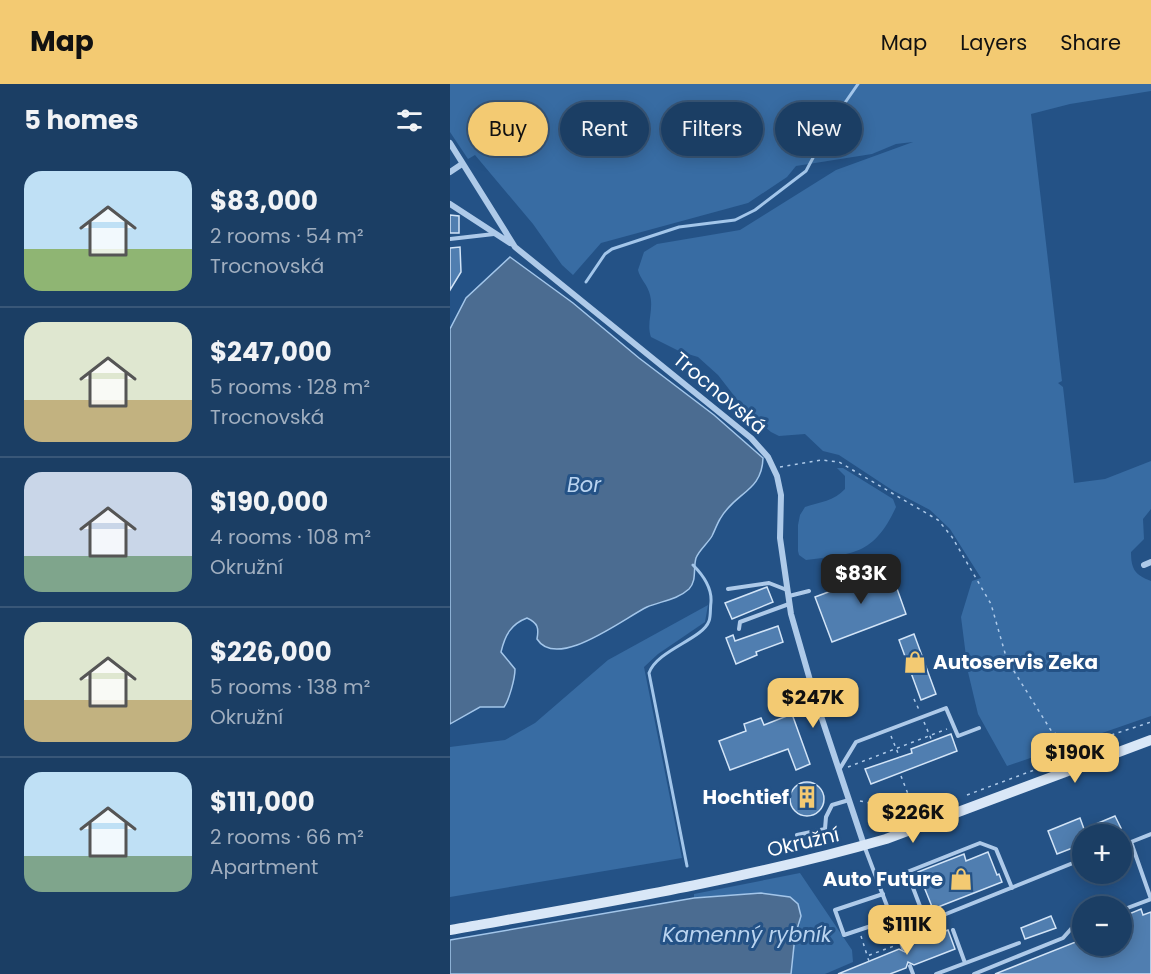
<!DOCTYPE html>
<html lang="en">
<head>
<meta charset="utf-8">
<style>
  body { margin:0; font-family:Poppins,sans-serif; background:#28496d; color:#f1f3f6; height:100vh; display:flex; flex-direction:column; font-size:22px; white-space:nowrap }
  * { box-sizing:border-box; margin:0 }
  p { font-size:20px; color:#a0aebf }
  .icon { flex:none; width:33px; height:33px; fill:none; stroke:currentColor; stroke-width:2; stroke-linecap:round; stroke-linejoin:round }
  .map { position:relative; flex:1; overflow:hidden }
  .details { display:flex; flex-direction:column; background:#1b3e64; width:450px }
  .details>* { flex:none }
  .hud { position:absolute; left:18px; top:18px; width:570px; height:54px; display:flex; gap:12px }
  .buttons { position:absolute; left:622px; top:740px; display:grid; gap:12px }
  .buttons a { display:grid; place-items:center; width:60px; height:60px; border-radius:50%; background:#1b3e64; box-shadow:0 3px 15px #0003,0 0 0 2px #395778; font-size:30px }
  .price { position:absolute; translate:-50% -51px; padding:0 14px; border-radius:12px; background:#f3ca72; color:#111; font-size:20px; line-height:39px; filter:drop-shadow(0 2px 3px #0008) }
  .price::after { content:''; position:absolute; left:50%; top:36px; width:18px; height:14px; margin-left:-9px; background:inherit; clip-path:polygon(0 0,100% 0,50% 100%) }
  .price.selected { background:#222; color:#fff }
  ul { padding:0; list-style:none }
  li { display:flex; align-items:center; gap:18px; height:150px; padding:0 24px }
  li+li { border-top:2px solid #395778 }
  li span { display:grid; place-items:center; flex:none; width:168px; height:120px; border-radius:18px; color:#555 }
  li>.icon { margin-inline-start:auto }
  span .icon { width:72px; height:72px; fill:#fffc; stroke-width:1 }
  li b { font-size:26px }
  h2 { display:flex; justify-content:space-between; align-items:center; height:72px; padding:0 24px; font-size:26px }
  .tag { padding:0 21px; border-radius:27px; background:#1b3e64; box-shadow:0 3px 15px #0003,0 0 0 2px #395778; font-size:21px; line-height:54px }
  .tag.selected { background:#f3ca72; color:#111 }
  header { display:flex; align-items:center; gap:36px; box-sizing:border-box; height:84px; padding:0 30px; background:#f3ca72; color:#111 }
  header strong { font-size:28px }
  nav { display:flex; gap:33px; margin-inline-start:auto; font-size:21px }
  main { display:flex; flex:1; min-height:0 }
  .map>svg:first-child { display:block }
  .green { fill:#386ca3 }
  .water { fill:#4b6c91; stroke:#a3c6ea; stroke-width:1.5 }
  .lines { fill:none; stroke-linecap:round; stroke-linejoin:round }
  .stream { stroke:#a3c6ea; stroke-width:3 }
  .building { fill:#507eb0; stroke:#d2e4f7; stroke-width:1.5 }
  .path { stroke:#aecae9; stroke-width:1.5; stroke-dasharray:3 4.5; stroke-linecap:butt }
  .lane { stroke:#aecae9; stroke-width:4 }
  .street { stroke:#aecae9; stroke-width:6 }
  .secondary { stroke:#d9e7f7; stroke-width:10 }
  .labels { text-anchor:middle; dominant-baseline:central; stroke-width:6; stroke-linejoin:round; paint-order:stroke }
  .street-label { font-size:20px; fill:#fff; stroke:#245286 }
  .poi-label { font-size:20px; font-weight:bold; fill:#fff; stroke:#245286; text-anchor:end }
  .water-label { font-size:21px; font-style:italic; fill:#bad4f0; stroke:#245286 }
</style>
</head>
<body>
<header>
<strong>Map</strong>
<nav><a>Map</a><a>Layers</a><a>Share</a></nav>
</header>
<main>
<section class="details">
<h2>5 homes<svg class="icon" aria-label="filters" viewBox="0 0 24 24"><path d="M4 7h16M4 17h16"/><circle cx="9" cy="7" r="2"/><circle cx="15" cy="17" r="2"/></svg></h2>
<ul>
<li><span style="background:linear-gradient(#bfe0f5 65%,#8fb573 0)"><svg class="icon" aria-label="home" viewBox="0 0 24 24"><path d="M3 11l9-7 9 7M6 9v11h12V9"/></svg></span><div><b>$83,000</b><p>2 rooms · 54 m²</p><p>Trocnovská</p></div></li>
<li><span style="background:linear-gradient(#dfe7d0 65%,#c2b280 0)"><svg class="icon" aria-label="home" viewBox="0 0 24 24"><path d="M3 11l9-7 9 7M6 9v11h12V9"/></svg></span><div><b>$247,000</b><p>5 rooms · 128 m²</p><p>Trocnovská</p></div></li>
<li><span style="background:linear-gradient(#c9d6e8 70%,#7fa58c 0)"><svg class="icon" aria-label="home" viewBox="0 0 24 24"><path d="M3 11l9-7 9 7M6 9v11h12V9"/></svg></span><div><b>$190,000</b><p>4 rooms · 108 m²</p><p>Okružní</p></div></li>
<li><span style="background:linear-gradient(#dfe7d0 65%,#c2b280 0)"><svg class="icon" aria-label="home" viewBox="0 0 24 24"><path d="M3 11l9-7 9 7M6 9v11h12V9"/></svg></span><div><b>$226,000</b><p>5 rooms · 138 m²</p><p>Okružní</p></div></li>
<li><span style="background:linear-gradient(#bfe0f5 70%,#7fa58c 0)"><svg class="icon" aria-label="home" viewBox="0 0 24 24"><path d="M3 11l9-7 9 7M6 9v11h12V9"/></svg></span><div><b>$111,000</b><p>2 rooms · 66 m²</p><p>Apartment</p></div></li>
</ul>
</section>
<div class="map">
<svg width="701" height="890" viewBox="0 0 701 890">
  <rect width="100%" height="100%" fill="#245286"/>
  <path class="green" d="M0,0H701V7L620,20L581,30L612,297L608,299L613,303L624,399L655,395L701,377V425L693,435L694,455L681,468C681,485 685,491 701,497V632L557,682L528,630L518,588L511,533L522,497L531,494L500,445L480,426L442,406L389,371L373,367L355,350L329,352L321,348L296,327L268,291L248,273L231,268L201,253C196,239 204,226 200,211C198,201 190,195 188,186L194,168L207,160L290,146L386,86L463,58L446,60L422,70L346,82L337,93L298,119L151,159L123,191L112,181L83,140L25,71L18,75L0,48Z
    M387,384H393L443,415L446,423C424,471 403,470 356,476L349,471L348,467V441L350,431L355,423C370,418 384,417 395,405V392Z
    M258,521L255,538L208,570L194,583L232,774L0,813V663L55,656L85,639L158,576Z
    M350,789L402,866L403,878L375,890H341L345,852L350,840L311,809L244,814V810Z"/>
  <path class="water" d="M60,173L123,219L189,274L264,331L313,374C312,408 285,408 270,435C267,440 265,446 262,452C258,459 249,466 246,474C243,484 247,497 239,505C227,516 211,517 197,523C174,534 107,587 87,555C89,544 88,539 77,534C61,540 55,551 51,568L65,585C65,595 59,616 54,623H30L0,640V245L16,214Z
    M311,809L340,813L348,820L351,832L345,852L341,890H0V856L244,814Z"/>
  <g class="lines">
    <path class="stream" d="M136,198L155,170L162,165L229,143L285,136L305,126L356,87L383,36L408,0
      M237,782L199,589C207,566 253,555 259,537C261,532 260,524 261,518C262,503 253,491 243,481"/>
  </g>
  <path class="building" d="M0,131L9,132V149H0Z
    M10,163L11,188L0,206V164Z
    M440,485L456,530L382,558L365,513Z
    M317,503L323,518L282,535L275,519Z
    M328,542L333,558L306,568L307,571L286,580L276,554L283,551L285,557Z
    M464,550L486,610L471,616L449,556Z
    M342,630L360,680L346,686L338,665L280,686L269,657L296,647L294,640L311,634L314,641Z
    M501,650L507,667L421,700L415,685L462,669L461,665Z
    M340 715a17 17 0 1 1 34 0a17 17 0 1 1-34 0Z
    M665,732L671,744L657,750H633V760L607,770L598,747L630,734L634,745Z
    M538,768L547,791L549,790L552,798L483,825L468,788L514,770L516,777Z
    M691,825L693,831L701,828V890H545L633,855V861H672V839L677,837L674,832Z
    M601,832L606,844L575,855L571,844Z
    M498,846L505,865L464,881L458,878L456,884L440,890H388L449,865L455,868L457,862Z"/>
  <g class="lines">
    <path class="path" d="M330,383L372,376L389,378L488,436L502,453L541,520L557,576L602,648L616,654
      M464,615L470,628
      M474,638L482,657
      M441,652L450,674
      M398,683L497,645
      M451,692L465,728
      M517,711L649,662L661,651L701,638
      M410,717L465,728L468,732
      M411,852L417,871
      M419,877L417,872L444,862"/>
    <path class="lane" d="M0,155L44,150
      M278,505L319,499L337,506
      M339,512L359,507
      M289,545L290,538L339,520
      M389,686L406,658L496,624L508,652L529,644
      M701,750L681,758L701,815
      M347,751L375,745L376,733L382,721L399,716
      M672,759L681,758
      M415,764L453,864
      M562,804L546,765L530,759L457,788L476,838L633,775
      M433,810L385,826L394,851L442,835
      M672,826L701,815
      M503,846L515,879
      M460,882L463,890
      M486,890L569,859
      M524,890L613,854L621,845L633,841"/>
    <path class="street" d="M0,59L65,163L301,354L318,373L327,392L331,411L330,454L341,530L366,617L414,761
      M0,88L12,80
      M0,120L60,159
      M694,481L701,478"/>
    <path class="secondary" d="M0,846C146,820 294,796 436,755L701,656"/>
  </g>
  <defs>
    <g id="shop-bare" transform="scale(1.8)"><path d="M-5-2.5h2.3a2.7 3.5 0 0 1 5.4 0H5L5.5 6h-11ZM-1.5-2.5h3a1.5 2.3 0 0 0-3 0Z" fill="#f3ca72" stroke="#245286" stroke-width="2.5" paint-order="stroke"/></g>
    <g id="building-bare" transform="scale(1.8)"><path d="M-4-6H4V6H1V3H-1V6H-4ZM-2.5-4.3h1.7v1.8h-1.7ZM.8-4.3h1.7v1.8H.8ZM-2.5-1h1.7V.8h-1.7ZM.8-1h1.7V.8H.8Z" fill="#f3ca72" stroke="#245286" stroke-width="2.5" paint-order="stroke"/></g>
  </defs>
  <g fill-rule="evenodd">
    <use href="#shop-bare" x="465" y="578"/>
    <use href="#building-bare" x="357" y="713"/>
    <use href="#shop-bare" x="511" y="795"/>
  </g>
  <g class="labels">
    <g class="street-label">
      <text transform="translate(270 309) rotate(40)">Trocnovská</text>
      <text transform="translate(353 758) rotate(-13)">Okružní</text>
    </g>
    <g class="poi-label">
      <text x="483" y="578" text-anchor="start">Autoservis Zeka</text>
      <text x="339" y="713">Hochtief</text>
      <text x="493" y="795">Auto Future</text>
    </g>
    <g class="water-label">
      <text x="134" y="400">Bor</text>
      <text x="297" y="850">Kamenný rybník</text>
    </g>
  </g>
</svg>
<div class="buttons">
<a>+</a>
<a>−</a>
</div>
<b class="price selected" style="left:411px;top:521px">$83K</b>
<b class="price" style="left:363px;top:645px">$247K</b>
<b class="price" style="left:625px;top:700px">$190K</b>
<b class="price" style="left:463px;top:760px">$226K</b>
<b class="price" style="left:457px;top:872px">$111K</b>
<div class="hud">
<a class="tag selected">Buy</a>
<a class="tag">Rent</a>
<a class="tag">Filters</a>
<a class="tag">New</a>
</div>
</div>
</main>
</body>
</html>
